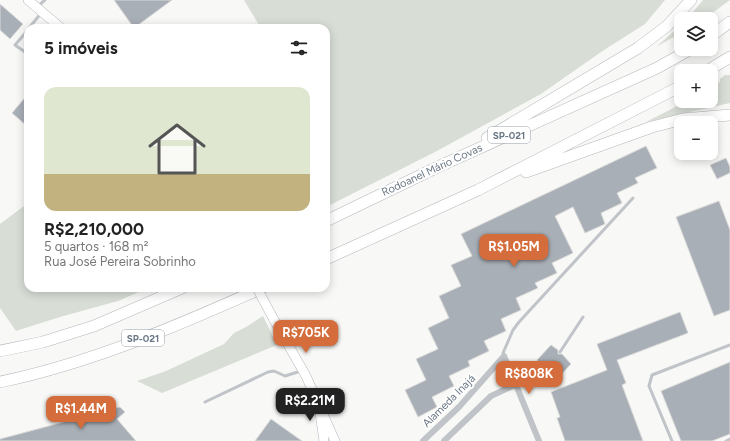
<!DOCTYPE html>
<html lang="pt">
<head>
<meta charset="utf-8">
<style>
  body { margin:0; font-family:Figtree,sans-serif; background:#f2f2f2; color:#222; height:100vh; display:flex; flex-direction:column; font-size:15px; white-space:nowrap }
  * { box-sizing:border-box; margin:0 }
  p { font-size:13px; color:#767676 }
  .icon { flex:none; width:22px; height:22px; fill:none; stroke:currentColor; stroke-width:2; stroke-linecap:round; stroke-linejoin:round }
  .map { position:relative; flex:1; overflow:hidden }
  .panel { position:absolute; left:24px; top:24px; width:306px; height:268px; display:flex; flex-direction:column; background:#fff; border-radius:12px; box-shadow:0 2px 10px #0003 }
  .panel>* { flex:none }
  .controls { position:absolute; left:674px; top:12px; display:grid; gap:8px }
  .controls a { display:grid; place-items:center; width:44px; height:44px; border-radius:8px; background:#fff; box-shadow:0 2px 10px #0003; font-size:20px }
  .price { position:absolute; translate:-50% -34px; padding:0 9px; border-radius:8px; background:#d46d3b; color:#fff; font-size:13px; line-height:26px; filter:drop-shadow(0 1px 2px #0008) }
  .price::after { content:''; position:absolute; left:50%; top:24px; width:12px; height:9px; margin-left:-6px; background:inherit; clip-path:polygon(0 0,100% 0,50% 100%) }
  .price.active { background:#222; color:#fff }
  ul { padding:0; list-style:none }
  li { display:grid; align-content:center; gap:8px; height:212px; padding:0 20px }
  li+li { border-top:1px solid #e0e0e0 }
  li span { display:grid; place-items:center; height:124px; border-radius:12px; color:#555 }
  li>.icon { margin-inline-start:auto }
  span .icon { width:72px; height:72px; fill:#fffc; stroke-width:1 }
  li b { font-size:17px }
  h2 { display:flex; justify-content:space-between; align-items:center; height:48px; padding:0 20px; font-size:17px }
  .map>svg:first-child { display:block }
  .green { fill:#d8ddd6 }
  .building { fill:#a9afb6; stroke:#dadad9 }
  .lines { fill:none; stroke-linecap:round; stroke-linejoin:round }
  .secondary-casing { stroke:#b3b8bd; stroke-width:10 }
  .highway-casing { stroke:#b4b7bb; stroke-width:12 }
  .lane { stroke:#c0c4c8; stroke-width:3 }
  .street { stroke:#c0c4c8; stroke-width:6 }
  .secondary { stroke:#fff; stroke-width:9 }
  .highway { stroke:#fff; stroke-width:11 }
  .secondary-bridge-casing { stroke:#b3b8bd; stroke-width:10; stroke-linecap:butt }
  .secondary-bridge { stroke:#fff; stroke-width:9 }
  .labels { text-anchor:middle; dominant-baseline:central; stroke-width:4; stroke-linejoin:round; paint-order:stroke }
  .shield { fill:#fff; stroke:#97a0aa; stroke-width:1 }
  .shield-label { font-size:10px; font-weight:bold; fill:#6a7785 }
  .street-label { font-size:11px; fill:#6a7785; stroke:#fff }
</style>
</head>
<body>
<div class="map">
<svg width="730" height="441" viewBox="0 0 730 441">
  <rect width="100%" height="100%" fill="#f8f9f6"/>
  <path class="green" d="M244,0H665L645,24L604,50L541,94L435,152L326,207V28H255L259,25Z
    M703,0H730L704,19H687Z
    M681,25V33L656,47Z
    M725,75H730V103L646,122L687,101H711V87L720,82V79Z
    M28,203V288H148L118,301L60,317L16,331L0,308V224Z
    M263,316L277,345L162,393L137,381L166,371L224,344L234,333L246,327Z"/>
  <path class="building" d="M114,0H172L134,28Z
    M0,4L23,24L10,39L0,30Z
    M28,94V127L12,113Z
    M646,146L657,168L635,178L638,183L617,193L622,203L601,213L605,224L585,233L573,207L555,216L573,253L552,263L557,273L535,283L538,288L516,298L521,310L501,319L506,331L484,341L489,351L468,361L470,366L449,376L454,386L432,397L437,407L418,417L405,390L426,380L416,359L438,349L428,328L449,318L439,296L461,286L451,265L472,256L461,234Z
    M726,158L730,167V173L717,179L710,165Z
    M719,201L730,230V310L714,316L676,217Z
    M680,312L688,333L617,360L626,383L622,385L643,441H565L557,418L560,417L551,392L607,370L597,344Z
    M551,345L558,350V354H562L571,364L556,380L546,372V368H542L537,360Z
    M730,362V434L712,441H681L661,391Z
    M120,407L125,412L117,419L136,441H0V439Z
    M271,419L302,441H255Z"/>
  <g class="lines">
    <g class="secondary-casing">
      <path id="secondary" d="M28,0L61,28
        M273,318L306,376L335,441
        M320,413L324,441"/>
    </g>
    <g class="highway-casing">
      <path id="highway" d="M711,36L730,22
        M707,71L730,57
        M487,138L638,48L667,26L691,0
        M526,172L652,127L683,119L730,115
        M326,221L442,165L657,68L691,49
        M326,259L478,190L681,86
        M0,351L43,342L94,326L182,288
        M0,382C91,363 177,326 262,288"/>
    </g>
    <path class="lane" d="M38,6L45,0
      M29,28L42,12
      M28,30L15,45L25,52H28
      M560,352L583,317
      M504,356L503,353L513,330L519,322L633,198
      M516,385L544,370
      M205,402L268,372L274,371L285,376L301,371
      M672,441L649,386L652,375L730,345
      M726,441L730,439"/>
    <path class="street" d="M423,441L459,407L504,356L539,441
      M444,441L491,396L515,385"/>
    <use href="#secondary" class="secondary"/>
    <use href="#highway" class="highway"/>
    <g class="secondary-bridge-casing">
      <path id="secondary-bridge" d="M257,288L273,318"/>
    </g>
    <use href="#secondary-bridge" class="secondary-bridge"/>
  </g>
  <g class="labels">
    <g class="shield">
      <rect x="488" y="127" width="42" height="16" rx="3"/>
      <rect x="122" y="330" width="42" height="16" rx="3"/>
    </g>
    <g class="shield-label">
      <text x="509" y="135">SP-021</text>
      <text x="143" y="338">SP-021</text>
    </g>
    <g class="street-label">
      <text transform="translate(432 170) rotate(-25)">Rodoanel Mário Covas</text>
      <text transform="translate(449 401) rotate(-45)">Alameda Inajá</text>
    </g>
  </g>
</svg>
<div class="controls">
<a><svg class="icon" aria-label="layers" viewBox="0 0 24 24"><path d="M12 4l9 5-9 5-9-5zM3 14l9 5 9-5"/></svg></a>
<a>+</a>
<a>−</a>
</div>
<b class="price" style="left:514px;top:268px">R$1.05M</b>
<b class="price" style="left:306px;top:354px">R$705K</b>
<b class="price" style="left:529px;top:395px">R$808K</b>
<b class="price active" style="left:310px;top:422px">R$2.21M</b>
<b class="price" style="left:81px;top:430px">R$1.44M</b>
<section class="panel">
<h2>5 imóveis<svg class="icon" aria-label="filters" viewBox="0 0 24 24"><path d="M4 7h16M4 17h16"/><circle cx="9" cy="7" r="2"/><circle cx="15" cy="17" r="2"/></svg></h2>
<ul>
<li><span style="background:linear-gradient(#dfe7d0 70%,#c2b280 0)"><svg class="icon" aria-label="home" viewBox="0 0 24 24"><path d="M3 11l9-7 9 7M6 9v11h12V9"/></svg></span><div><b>R$2,210,000</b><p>5 quartos · 168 m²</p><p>Rua José Pereira Sobrinho</p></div></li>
</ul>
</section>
</div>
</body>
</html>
